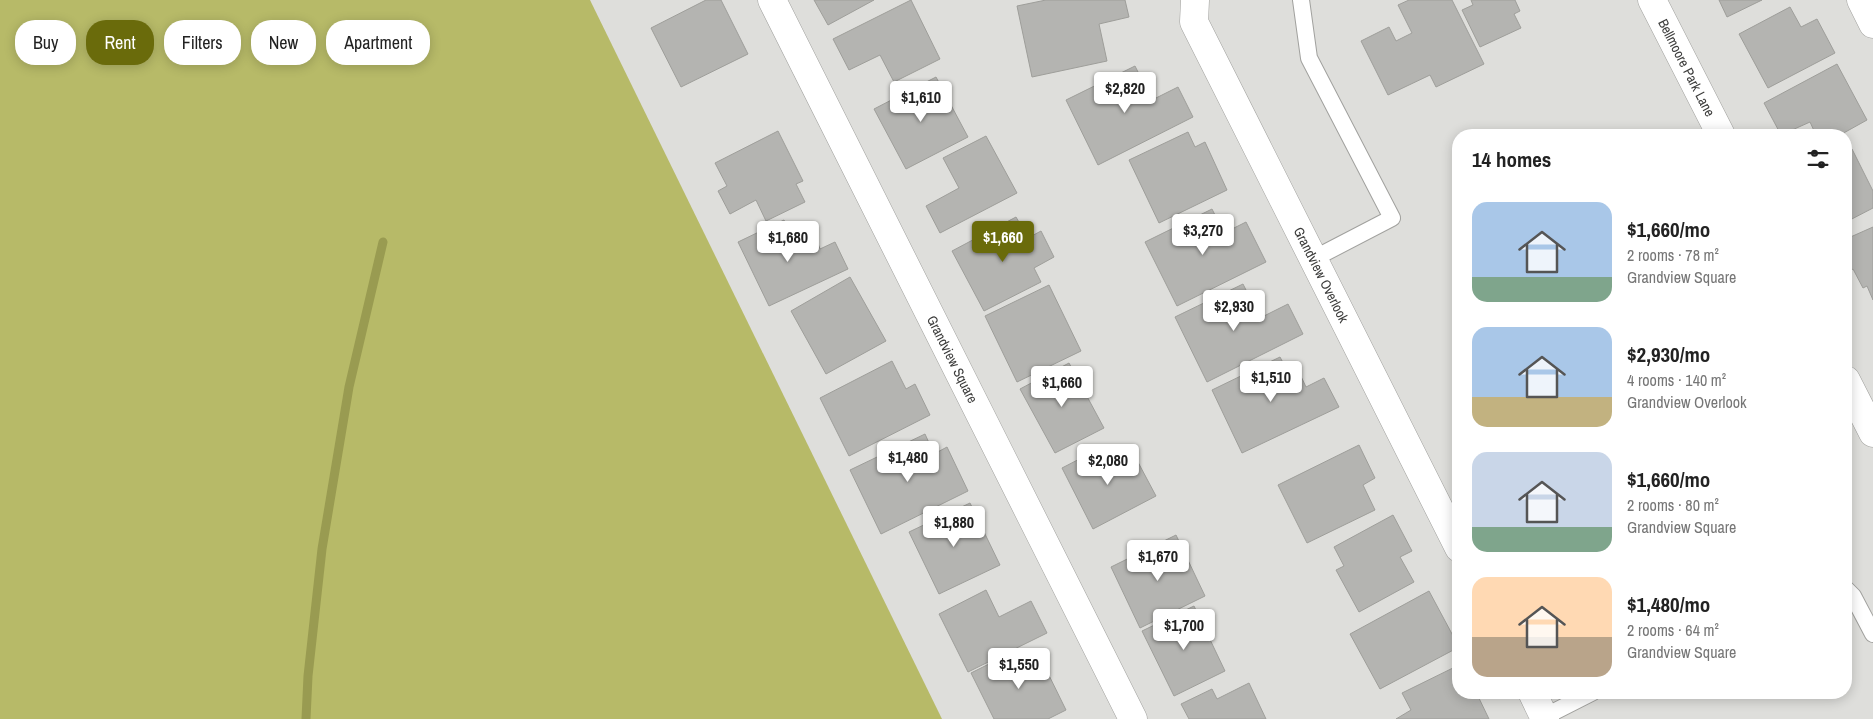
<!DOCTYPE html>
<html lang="en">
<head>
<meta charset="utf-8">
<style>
  body { margin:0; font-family:"Archivo Narrow",sans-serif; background:#f2f2f2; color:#222; height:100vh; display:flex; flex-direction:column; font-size:19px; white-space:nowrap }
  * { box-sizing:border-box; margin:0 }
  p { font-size:16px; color:#767676 }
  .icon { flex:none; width:28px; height:28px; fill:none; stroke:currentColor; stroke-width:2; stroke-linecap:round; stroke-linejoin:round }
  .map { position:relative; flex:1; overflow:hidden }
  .drawer { position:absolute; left:1452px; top:129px; width:400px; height:570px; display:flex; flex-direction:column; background:#fff; border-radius:20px; box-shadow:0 2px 12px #0003 }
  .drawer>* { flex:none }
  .banner { position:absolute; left:15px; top:20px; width:475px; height:45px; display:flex; gap:10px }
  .price { position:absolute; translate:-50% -42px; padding:0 11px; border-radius:5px; background:#fff; color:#222; font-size:16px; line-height:32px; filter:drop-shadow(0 1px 2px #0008) }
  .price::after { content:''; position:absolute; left:50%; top:30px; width:15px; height:11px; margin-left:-8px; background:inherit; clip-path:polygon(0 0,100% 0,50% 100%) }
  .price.selected { background:#6a6b0b; color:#fff }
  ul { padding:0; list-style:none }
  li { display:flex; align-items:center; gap:15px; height:125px; padding:0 20px }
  li span { display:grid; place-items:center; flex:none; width:140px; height:100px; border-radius:15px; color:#555 }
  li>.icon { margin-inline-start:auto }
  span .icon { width:60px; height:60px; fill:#fffc; stroke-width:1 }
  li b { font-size:21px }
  h2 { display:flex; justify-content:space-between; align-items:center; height:60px; padding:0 20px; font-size:21px }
  .pill { padding:0 18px; border-radius:20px; background:#fff; box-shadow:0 2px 12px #0003; font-size:18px; line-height:45px }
  .pill.selected { background:#6a6b0b; color:#fff }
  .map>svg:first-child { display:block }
  .green { fill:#b7ba68 }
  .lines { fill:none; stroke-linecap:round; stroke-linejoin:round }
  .stream { stroke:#999b51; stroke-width:9 }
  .building { fill:#b4b4b1; stroke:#9e9e9a }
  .service-casing { stroke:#a1a19e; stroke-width:18 }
  .minor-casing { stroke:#a1a19e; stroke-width:29 }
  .service { stroke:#fff; stroke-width:16 }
  .minor { stroke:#fff; stroke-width:28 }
  .labels { text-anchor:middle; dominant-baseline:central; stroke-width:4; stroke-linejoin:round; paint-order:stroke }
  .street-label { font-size:14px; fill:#3d3d3c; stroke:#fffffe }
</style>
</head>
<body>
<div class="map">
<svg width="1873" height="719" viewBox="0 0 1873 719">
  <rect width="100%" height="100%" fill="#dededb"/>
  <path class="green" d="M0,0H590L942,719H0Z"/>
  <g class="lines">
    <path class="stream" d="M306,719L308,676L322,549L349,387L383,242"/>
  </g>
  <path class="building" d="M706,0H721L748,54L681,87L651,28Z
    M814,0H874L828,25Z
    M911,0L940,59L894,82L880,55L849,70L833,39Z
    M1046,0H1125L1129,17L1099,24L1107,61L1032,77L1017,6Z
    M1409,0H1452L1484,64L1436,87L1430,75L1388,95L1361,41L1389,27L1396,41L1412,33L1398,5Z
    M1471,0H1515L1520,11L1514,14L1521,28L1480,47L1462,10L1473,5Z
    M1719,0H1762L1727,17Z
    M1790,7L1801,27L1817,19L1835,53L1768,88L1739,34Z
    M1837,64L1867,120L1840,135H1816L1810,122L1781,135L1764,103Z
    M1135,66L1152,100L1178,87L1193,117L1098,165L1066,100Z
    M936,77L968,137L906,169L874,109Z
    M778,131L803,181L796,184L805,202L766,221L756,200L730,214L718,191L727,186L715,163Z
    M1188,132L1195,147L1205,142L1227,190L1159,223L1129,160Z
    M986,136L1017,193L940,233L926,206L959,188L943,158Z
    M1852,149L1873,191V208L1846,222V152Z
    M1212,209L1224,233L1246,222L1266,262L1177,306L1145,242Z
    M1016,217L1028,238L1041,231L1054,257L1034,268L1041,282L984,311L952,251Z
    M784,220L798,250L817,241L820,249L835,242L848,269L769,306L738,242Z
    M1873,227V300L1867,286L1863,288L1853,269L1848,272L1846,268V239Z
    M850,277L886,341L826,374L791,311Z
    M1243,284L1260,318L1288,304L1303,334L1207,382L1175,317Z
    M1049,285L1081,351L1017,382L985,316Z
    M1280,357L1289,374L1298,370L1306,387L1324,378L1339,407L1242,453L1212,390Z
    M892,361L906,389L915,384L930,415L849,456L820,398Z
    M1069,363L1104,428L1055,453L1020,389Z
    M925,434L934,454L947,447L968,491L881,534L850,470Z
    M1359,445L1375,478L1363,485L1375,510L1307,543L1278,485Z
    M1131,449L1156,496L1093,529L1062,468L1093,452L1100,465Z
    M970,503L1000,565L939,594L909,532Z
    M1393,515L1412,551L1400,557L1414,582L1359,612L1336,570L1344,566L1334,547Z
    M1176,535L1205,596L1140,628L1111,567Z
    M986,590L999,617L1031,601L1047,633L968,672L939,614Z
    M1429,591L1459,647L1380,689L1350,634Z
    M1194,606L1225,671L1174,696L1142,631Z
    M1038,653L1066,710L1048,719H994L971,673L1003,657L1009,668Z
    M1459,665V692H1476L1489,719H1396L1411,710L1402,693Z
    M1249,683L1266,719H1189L1181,704L1212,689L1217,699Z"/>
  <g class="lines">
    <g class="service-casing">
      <path id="service" d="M1301,0L1309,58L1392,218L1313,259
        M1846,589L1853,596L1873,634
        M1544,717L1593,692"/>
    </g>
    <g class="minor-casing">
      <g id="minor">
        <path id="s1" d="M772,0L1133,719"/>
        <path id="s2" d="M1195,0L1194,22L1459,548"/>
        <path id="s3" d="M1652,0L1721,135"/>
        <path d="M1861,0L1873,24"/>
        <path d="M1846,380L1873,433"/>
        <path d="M1532,692L1545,719"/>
      </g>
    </g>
    <use href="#service" class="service"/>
    <use href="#minor" class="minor"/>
  </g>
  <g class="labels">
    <g class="street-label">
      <text stroke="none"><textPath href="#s3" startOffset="76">Bellmoore Park Lane</textPath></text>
      <text stroke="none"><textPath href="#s2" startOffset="305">Grandview Overlook</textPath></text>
      <text stroke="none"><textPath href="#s1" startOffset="402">Grandview Square</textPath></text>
    </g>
  </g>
</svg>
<b class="price" style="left:1125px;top:114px">$2,820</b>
<b class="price" style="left:921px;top:123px">$1,610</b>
<b class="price" style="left:1203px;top:256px">$3,270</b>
<b class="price" style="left:788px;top:263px">$1,680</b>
<b class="price selected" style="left:1003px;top:263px">$1,660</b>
<b class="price" style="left:1234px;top:332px">$2,930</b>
<b class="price" style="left:1271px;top:403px">$1,510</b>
<b class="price" style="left:1062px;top:408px">$1,660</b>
<b class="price" style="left:908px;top:483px">$1,480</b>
<b class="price" style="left:1108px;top:486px">$2,080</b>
<b class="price" style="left:954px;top:548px">$1,880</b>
<b class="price" style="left:1158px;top:582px">$1,670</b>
<b class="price" style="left:1184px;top:651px">$1,700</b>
<b class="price" style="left:1019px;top:690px">$1,550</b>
<div class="banner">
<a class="pill">Buy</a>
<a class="pill selected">Rent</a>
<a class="pill">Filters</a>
<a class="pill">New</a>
<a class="pill">Apartment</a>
</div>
<section class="drawer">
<h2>14 homes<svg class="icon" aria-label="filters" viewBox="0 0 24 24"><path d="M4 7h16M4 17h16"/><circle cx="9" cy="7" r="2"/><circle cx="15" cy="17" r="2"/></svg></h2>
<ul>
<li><span style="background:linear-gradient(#a9c7e8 75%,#7fa58c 0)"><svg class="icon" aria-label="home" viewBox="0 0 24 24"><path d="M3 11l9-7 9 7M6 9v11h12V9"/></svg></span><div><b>$1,660/mo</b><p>2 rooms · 78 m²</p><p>Grandview Square</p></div></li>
<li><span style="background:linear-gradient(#a9c7e8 70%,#c2b280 0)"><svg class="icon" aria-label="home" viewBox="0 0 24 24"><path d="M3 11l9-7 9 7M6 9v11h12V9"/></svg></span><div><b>$2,930/mo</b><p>4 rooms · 140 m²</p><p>Grandview Overlook</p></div></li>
<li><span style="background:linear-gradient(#c9d6e8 75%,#7fa58c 0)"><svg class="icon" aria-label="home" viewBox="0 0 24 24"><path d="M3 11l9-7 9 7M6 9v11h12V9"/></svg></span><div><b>$1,660/mo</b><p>2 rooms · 80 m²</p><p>Grandview Square</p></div></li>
<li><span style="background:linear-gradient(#ffd9b3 60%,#b9a48a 0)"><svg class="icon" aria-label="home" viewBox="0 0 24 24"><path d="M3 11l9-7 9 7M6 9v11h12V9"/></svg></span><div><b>$1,480/mo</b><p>2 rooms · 64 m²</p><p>Grandview Square</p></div></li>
</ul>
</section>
</div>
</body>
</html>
